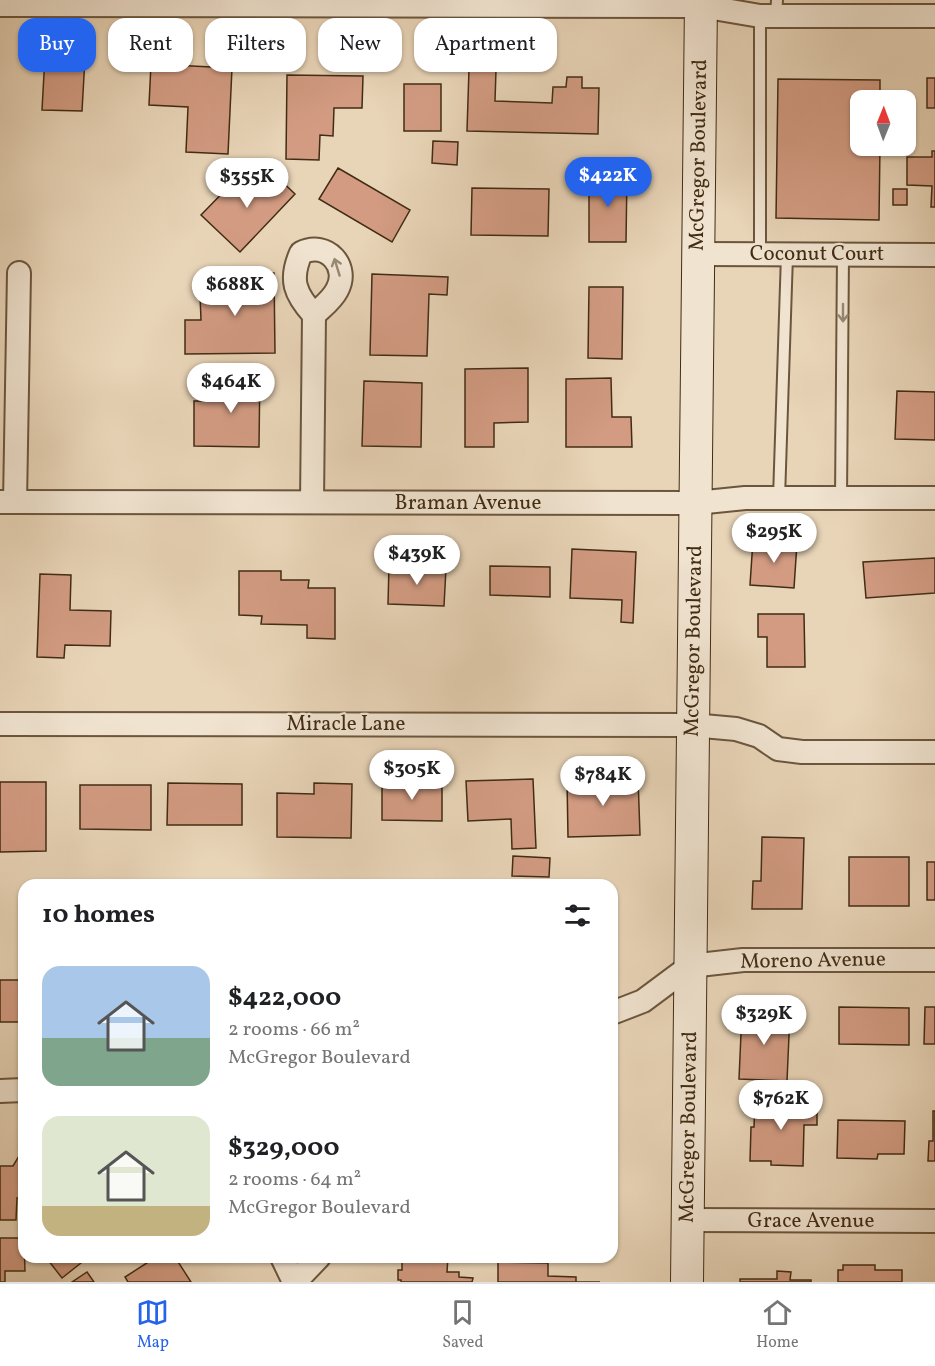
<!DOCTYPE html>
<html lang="en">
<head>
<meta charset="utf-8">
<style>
  body { margin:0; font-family:Vollkorn,serif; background:#f2f2f2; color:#202124; height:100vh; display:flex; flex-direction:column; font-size:22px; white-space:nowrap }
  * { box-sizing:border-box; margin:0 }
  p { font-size:20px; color:#757577 }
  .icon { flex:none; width:33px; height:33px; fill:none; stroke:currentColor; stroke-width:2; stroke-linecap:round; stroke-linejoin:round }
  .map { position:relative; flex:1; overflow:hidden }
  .side { position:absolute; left:18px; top:879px; width:600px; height:384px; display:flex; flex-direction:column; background:#fff; border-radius:18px; box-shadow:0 2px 4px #0004 }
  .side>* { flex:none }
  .hud { position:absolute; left:18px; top:18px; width:600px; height:54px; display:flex; gap:12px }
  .needle { width:39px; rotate:1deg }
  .controls { position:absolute; left:850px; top:90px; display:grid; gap:12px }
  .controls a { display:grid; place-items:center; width:66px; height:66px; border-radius:12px; background:#fff; box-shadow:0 2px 4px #0004; font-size:30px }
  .price { position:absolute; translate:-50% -51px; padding:0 14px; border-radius:21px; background:#fff; color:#222; font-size:20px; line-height:39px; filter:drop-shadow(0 2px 3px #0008) }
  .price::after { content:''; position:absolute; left:50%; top:36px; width:18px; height:14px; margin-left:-9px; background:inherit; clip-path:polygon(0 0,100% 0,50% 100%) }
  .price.current { background:#2563eb; color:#fff }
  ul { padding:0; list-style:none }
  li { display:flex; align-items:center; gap:18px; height:150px; padding:0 24px }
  li span { display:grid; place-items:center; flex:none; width:168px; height:120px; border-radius:18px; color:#555 }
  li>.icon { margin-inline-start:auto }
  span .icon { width:72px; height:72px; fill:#fffc; stroke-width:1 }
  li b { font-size:26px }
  h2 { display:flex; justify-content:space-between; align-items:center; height:72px; padding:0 24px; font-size:26px }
  .chip { padding:0 21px; border-radius:18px; background:#fff; box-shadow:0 2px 4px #0004; font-size:21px; line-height:54px }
  .chip.current { background:#2563eb; color:#fff }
  .dock { display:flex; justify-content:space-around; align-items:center; height:84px; border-top:2px solid #e0e0e0; background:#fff; font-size:16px; color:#757577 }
  .dock a { display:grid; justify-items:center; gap:3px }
  .dock .current { color:#2563eb }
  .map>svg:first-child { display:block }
  .building { fill:#d29b82; stroke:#412c14; stroke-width:1.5 }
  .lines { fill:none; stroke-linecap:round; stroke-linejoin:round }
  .service-casing { stroke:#6b563d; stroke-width:14 }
  .minor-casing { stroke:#6b563d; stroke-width:26 }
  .secondary-casing { stroke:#412c14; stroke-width:34 }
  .service { stroke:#f0e3d0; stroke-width:10 }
  .minor { stroke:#f0e3d0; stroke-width:22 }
  .secondary { stroke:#f0e3d0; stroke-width:32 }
  .oneway { stroke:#988872 }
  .labels { text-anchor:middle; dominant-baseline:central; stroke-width:4.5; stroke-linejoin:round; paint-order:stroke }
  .street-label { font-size:21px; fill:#412c14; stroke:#f0e3d0 }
</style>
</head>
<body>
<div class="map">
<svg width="935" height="1282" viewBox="0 0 935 1282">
  <rect width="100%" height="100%" fill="#e8d4b7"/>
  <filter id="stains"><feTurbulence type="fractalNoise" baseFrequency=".00333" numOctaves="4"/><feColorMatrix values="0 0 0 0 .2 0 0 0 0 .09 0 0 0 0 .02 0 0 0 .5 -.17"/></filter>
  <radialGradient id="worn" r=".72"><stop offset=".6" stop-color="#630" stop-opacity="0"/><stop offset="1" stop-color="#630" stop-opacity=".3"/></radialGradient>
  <path class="building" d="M45,56L85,58L82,111L42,110Z
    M151,64L232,68L228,154L186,152L188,107L149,105Z
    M469,69L496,70L495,101L552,103L553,87H566L567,77H582V88H599L598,134L467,131Z
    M287,75L363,76L362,108H334L333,136L320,135L319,160L286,159Z
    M927,78H935V108H927Z
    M778,79L880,80V100H861V146H880L879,220L776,218Z
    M404,84H441V131H404Z
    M433,141L458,142L457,165L432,163Z
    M932,151H935V207H931L932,186L907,185V157H932Z
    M338,168L410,210L392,242L319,199Z
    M272,172L295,194L240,252L201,215L238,177L253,192Z
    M589,174H627L626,242H589Z
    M472,188L549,189L548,236L471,235Z
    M893,189H907V205H893Z
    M274,273L275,353L185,354V320H201L200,295H218V274Z
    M372,274L448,277L447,295L429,294L427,356L370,355Z
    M589,287H623L622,359L588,358Z
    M232,366H260L259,447L194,446V401H232Z
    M528,368V422L494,423V447H465V369Z
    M611,378L612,417H631L632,447H566V379Z
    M364,381L422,383L421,447L362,446Z
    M897,391L935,392V440L895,439Z
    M753,540L797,543L794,588L750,585Z
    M572,549L636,552L633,623L621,622L622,600L570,598Z
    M935,558V593L866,598L863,562Z
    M389,565L446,568L444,606L388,604Z
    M490,566L550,567V597L490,595Z
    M239,571H281V580H309L308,588H335V639L307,638V625L261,624L262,616L239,615Z
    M40,574L71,575L70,610L111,611L110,646L65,645L64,658L37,657Z
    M758,614H804L805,667H767V637H758Z
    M638,777L640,835L568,837L567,778Z
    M533,779L536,848L512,849L511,819L468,821L466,781Z
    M0,782H46V851L0,852Z
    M382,782H442V821L382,820Z
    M168,783L242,784V825H167Z
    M314,783L352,784L351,838L277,837V793L314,794Z
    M80,785H151V830L80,829Z
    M762,837L804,838L802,909H752L753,881H761Z
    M513,856L550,858L549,877L512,876Z
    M849,857H909V906H849Z
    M927,862H935V900H927Z
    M0,980H22V1022H0Z
    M839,1007L909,1008V1045L839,1044Z
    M925,1007H935V1044H924Z
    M742,1011L790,1013L787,1081L739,1079Z
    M755,1101L817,1102V1125H804L803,1166L771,1165V1161H750L751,1127H754Z
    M933,1111H935V1161H928L929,1141H933Z
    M838,1120L905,1121L904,1154H878L877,1159L837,1158Z
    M19,1156L24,1159V1198H17L16,1220H0V1166H13Z
    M0,1238H24L25,1271H5V1282H0Z
    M51,1257H76L81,1263L62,1278L48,1260Z
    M147,1257H175L191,1282H128L125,1277L150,1261Z
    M402,1257H448L447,1272H459V1277L473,1278L472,1282H401V1280H398V1270H402Z
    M498,1262L548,1263V1276L576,1277V1282H600H498Z
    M843,1265H875V1270H902V1282H838V1270H843Z
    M777,1271L791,1272L790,1280H811V1282H740V1279H777Z
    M87,1272L94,1282H72Z"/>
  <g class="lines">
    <g class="service-casing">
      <path id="service" d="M760,16V254
        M776,16L777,0
        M779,498L787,255
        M841,498L843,255"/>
    </g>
    <g class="minor-casing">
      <path id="minor" d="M0,5L701,6L760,16H935
        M698,254L935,255
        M0,502L696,503L745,498H935
        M15,502L19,273
        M312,502L314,315C295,294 289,280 301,253C327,240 350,267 337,290C332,300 322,307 314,315
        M0,724L692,725L736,729L759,736L778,749L802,752H935
        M612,1013L643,1001L690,966L743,960H935
        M0,1091L24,1090
        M688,1220L935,1221
        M282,1257L294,1282
        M295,1282L319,1257"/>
    </g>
    <g class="secondary-casing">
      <path id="secondary" d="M687,1282L701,0"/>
    </g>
    <use href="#service" class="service"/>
    <use href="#minor" class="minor"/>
    <use href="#secondary" class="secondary"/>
  </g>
  <defs><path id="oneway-shaft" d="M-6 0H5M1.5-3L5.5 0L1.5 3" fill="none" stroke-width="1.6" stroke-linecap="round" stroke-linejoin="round" transform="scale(1.5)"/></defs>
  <g class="oneway">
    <use href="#oneway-shaft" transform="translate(337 267) rotate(-107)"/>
    <use href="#oneway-shaft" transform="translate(843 313) rotate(90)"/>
  </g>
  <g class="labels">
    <g class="street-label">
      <text transform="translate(699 155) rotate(-89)">McGregor Boulevard</text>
      <text x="817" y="254">Coconut Court</text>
      <text x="468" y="503">Braman Avenue</text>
      <text transform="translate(694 641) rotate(-89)">McGregor Boulevard</text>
      <text x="346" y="724">Miracle Lane</text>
      <text transform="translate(813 961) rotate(-1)">Moreno Avenue</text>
      <text transform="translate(689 1127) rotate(-89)">McGregor Boulevard</text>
      <text x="811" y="1221">Grace Avenue</text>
    </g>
  </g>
  <rect width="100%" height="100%" filter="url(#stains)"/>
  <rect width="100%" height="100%" fill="url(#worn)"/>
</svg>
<div class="controls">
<a><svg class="needle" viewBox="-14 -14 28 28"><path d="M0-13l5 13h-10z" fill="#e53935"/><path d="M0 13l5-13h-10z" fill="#757577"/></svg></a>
</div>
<b class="price current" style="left:608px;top:208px">$422K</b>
<b class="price" style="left:247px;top:209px">$355K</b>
<b class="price" style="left:235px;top:317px">$688K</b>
<b class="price" style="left:231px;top:414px">$464K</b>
<b class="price" style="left:774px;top:564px">$295K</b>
<b class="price" style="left:417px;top:586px">$439K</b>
<b class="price" style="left:412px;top:801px">$305K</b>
<b class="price" style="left:603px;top:807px">$784K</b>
<b class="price" style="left:764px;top:1046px">$329K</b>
<b class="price" style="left:781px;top:1131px">$762K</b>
<div class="hud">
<a class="chip current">Buy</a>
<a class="chip">Rent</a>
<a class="chip">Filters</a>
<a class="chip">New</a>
<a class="chip">Apartment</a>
</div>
<section class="side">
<h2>10 homes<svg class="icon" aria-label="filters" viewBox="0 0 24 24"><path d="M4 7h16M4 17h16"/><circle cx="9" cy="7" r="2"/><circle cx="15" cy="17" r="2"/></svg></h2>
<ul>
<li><span style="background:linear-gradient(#a9c7e8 60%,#7fa58c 0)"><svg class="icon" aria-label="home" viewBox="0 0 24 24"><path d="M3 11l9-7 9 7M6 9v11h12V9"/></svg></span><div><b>$422,000</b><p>2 rooms · 66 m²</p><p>McGregor Boulevard</p></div></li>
<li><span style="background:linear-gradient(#dfe7d0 75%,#c2b280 0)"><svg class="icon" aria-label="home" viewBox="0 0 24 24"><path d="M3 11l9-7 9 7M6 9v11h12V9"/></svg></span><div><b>$329,000</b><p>2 rooms · 64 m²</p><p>McGregor Boulevard</p></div></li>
</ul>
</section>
</div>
<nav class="dock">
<a class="current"><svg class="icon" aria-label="map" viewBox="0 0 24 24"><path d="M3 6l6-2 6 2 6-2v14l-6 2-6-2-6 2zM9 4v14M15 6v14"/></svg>Map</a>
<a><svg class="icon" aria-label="saved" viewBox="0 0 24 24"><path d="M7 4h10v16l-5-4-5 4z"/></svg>Saved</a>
<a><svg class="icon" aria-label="home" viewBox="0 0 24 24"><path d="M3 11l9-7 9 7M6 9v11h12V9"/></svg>Home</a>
</nav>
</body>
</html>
